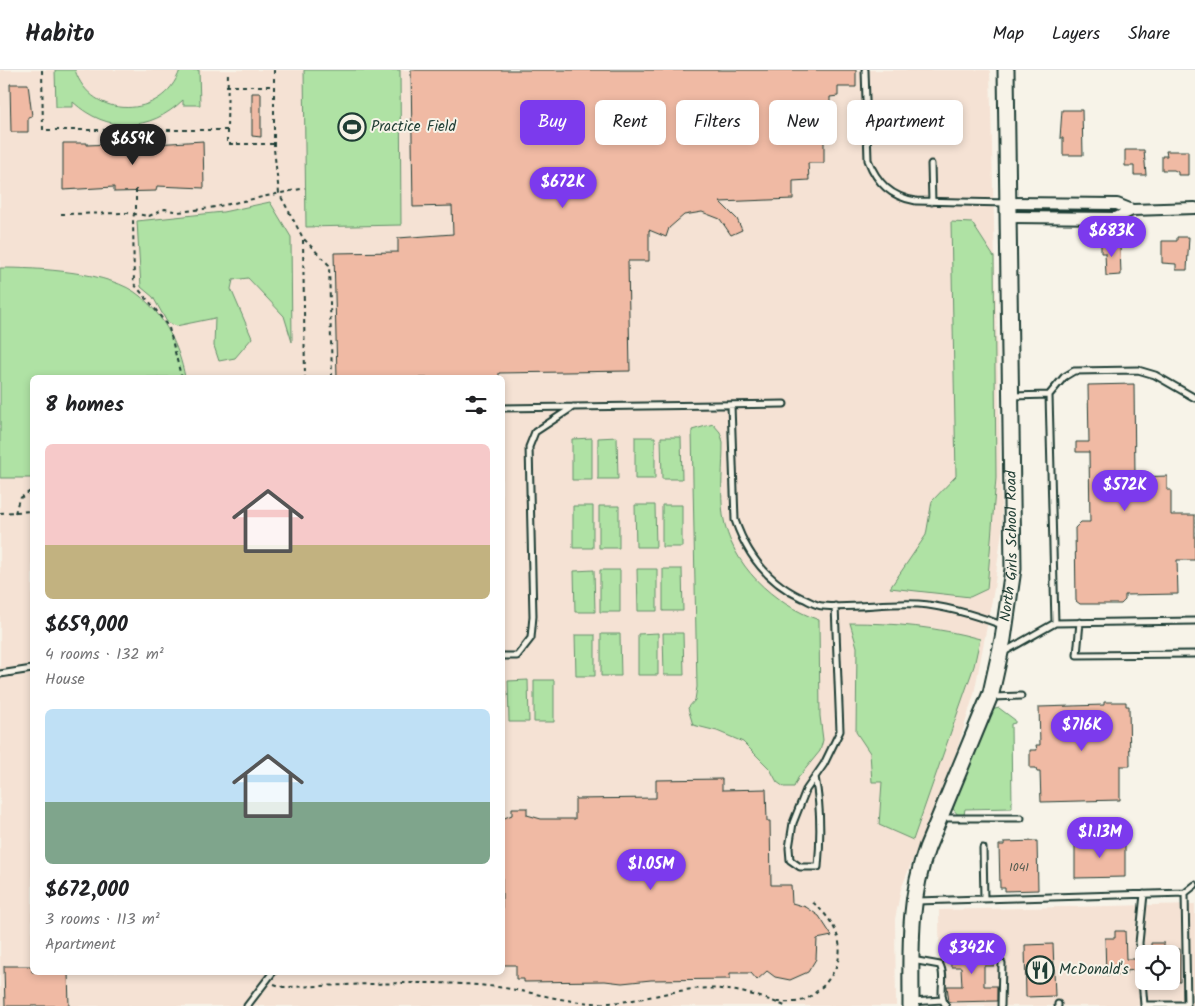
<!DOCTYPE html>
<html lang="en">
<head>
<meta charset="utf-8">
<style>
  body { margin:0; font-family:Kalam,sans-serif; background:#f2f2f2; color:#202124; height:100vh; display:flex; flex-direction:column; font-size:19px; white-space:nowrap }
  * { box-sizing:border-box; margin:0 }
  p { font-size:16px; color:#757577 }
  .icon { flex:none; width:28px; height:28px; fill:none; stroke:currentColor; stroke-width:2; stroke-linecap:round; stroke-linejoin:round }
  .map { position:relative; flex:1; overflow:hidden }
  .details { position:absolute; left:30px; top:305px; width:475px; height:600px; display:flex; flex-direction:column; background:#fff; border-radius:8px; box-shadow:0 2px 8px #0003 }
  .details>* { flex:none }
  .guide { position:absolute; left:520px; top:30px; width:475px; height:45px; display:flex; gap:10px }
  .tools { position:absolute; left:1135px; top:875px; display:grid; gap:10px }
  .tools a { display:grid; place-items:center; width:45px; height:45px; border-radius:8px; background:#fff; box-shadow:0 2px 8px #0003; font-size:25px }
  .price { position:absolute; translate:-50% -42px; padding:0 11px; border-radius:18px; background:#7c3aed; color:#fff; font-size:16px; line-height:32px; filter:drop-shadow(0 1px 2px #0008) }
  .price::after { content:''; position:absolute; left:50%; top:30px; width:15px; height:11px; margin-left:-8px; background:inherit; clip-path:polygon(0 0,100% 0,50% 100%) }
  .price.selected { background:#222; color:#fff }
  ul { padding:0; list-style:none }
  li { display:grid; align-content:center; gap:10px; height:265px; padding:0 15px }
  li span { display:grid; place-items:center; height:155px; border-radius:8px; color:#555 }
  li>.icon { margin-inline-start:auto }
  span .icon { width:90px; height:90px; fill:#fffc; stroke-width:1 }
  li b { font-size:21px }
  h2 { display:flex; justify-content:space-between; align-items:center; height:60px; padding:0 15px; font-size:21px }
  .tag { padding:0 18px; border-radius:8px; background:#fff; box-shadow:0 2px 8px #0003; font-size:18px; line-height:45px }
  .tag.selected { background:#7c3aed; color:#fff }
  header { display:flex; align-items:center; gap:30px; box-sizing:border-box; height:70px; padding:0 25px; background:#fff; border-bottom:1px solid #e0e0e0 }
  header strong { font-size:24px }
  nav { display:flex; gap:28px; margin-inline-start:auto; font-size:18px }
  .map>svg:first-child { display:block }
  .built { fill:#f5e2d4; fill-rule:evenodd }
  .green { fill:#afe2a4; stroke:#67906c }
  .building { fill:#f0baa4; stroke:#1f3d34 }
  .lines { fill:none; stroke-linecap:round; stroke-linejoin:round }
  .service-casing { stroke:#1f3d34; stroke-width:9 }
  .minor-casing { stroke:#1f3d34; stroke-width:14 }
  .secondary-casing { stroke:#1f3d34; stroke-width:19 }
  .path { stroke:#1f3d34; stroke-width:2; stroke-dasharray:4 4; stroke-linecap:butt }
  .service { stroke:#f7f3e8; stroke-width:5 }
  .minor { stroke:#f7f3e8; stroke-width:10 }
  .secondary { stroke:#f7f3e8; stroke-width:15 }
  .labels { text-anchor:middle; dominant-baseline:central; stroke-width:4; stroke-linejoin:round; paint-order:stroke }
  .number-label { font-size:12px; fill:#535c50 }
  .poi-label { font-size:15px; fill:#1f3d34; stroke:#f7f3e8; text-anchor:start }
  .street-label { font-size:15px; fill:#1f3d34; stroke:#f7f3e8 }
</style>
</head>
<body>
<header>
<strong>Habito</strong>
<nav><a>Map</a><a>Layers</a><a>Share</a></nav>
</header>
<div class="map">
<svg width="1195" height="936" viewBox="0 0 1195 936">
  <rect width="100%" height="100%" fill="#f7f3e8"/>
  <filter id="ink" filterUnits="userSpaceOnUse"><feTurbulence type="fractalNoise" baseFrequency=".02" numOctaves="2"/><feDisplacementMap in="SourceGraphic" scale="10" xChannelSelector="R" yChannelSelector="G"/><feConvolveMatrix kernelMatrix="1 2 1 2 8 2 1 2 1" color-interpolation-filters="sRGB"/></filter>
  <g filter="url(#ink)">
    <path class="built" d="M0,0H990L1002,460L994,519L974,624L957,680L901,819L895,849L896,936H0ZM32,308H502V902H32Z
      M1195,834V936H940L939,840ZM1144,884H1171V911H1144Z"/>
    <path class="green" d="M55,0H75C91,50 163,50 180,0H199L200,35H183V30C150,62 107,63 73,32V37H56Z
      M304,0H400L401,155L306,157Z
      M270,132L291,167L292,272L284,246L248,208L233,210L231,219L252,268L235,288L219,291L214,276L215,248L176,256L167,252L153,227L141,217L137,151L223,142Z
      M951,152L972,153L994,187L996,408L987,519L970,527L890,518L926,465L932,431L956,406Z
      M0,198C37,198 111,201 140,226C165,246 179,277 185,307L32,308V408H0Z
      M713,354L720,362L723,372C723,396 720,422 723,445C731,495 773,534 819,550L820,646L823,670L820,681L798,708L794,717H784L777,712L770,699L743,672L717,661L693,655L688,638L695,630L697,617L692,360Z
      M617,367L618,409H598V368Z
      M635,367H655V409H635Z
      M661,367H681L682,409H662Z
      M592,368V410H572V369Z
      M635,435H655L656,477H636Z
      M662,435H682V477H662Z
      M573,436H593V478H573Z
      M599,436H619V478H599Z
      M637,499H657V541H638Z
      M663,499H682L683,541H663Z
      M594,500L595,542H575L574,501Z
      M600,500H620V542H600Z
      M850,553C895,553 937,557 980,569L974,596L913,770L879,755L882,712H872L870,683L856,662L857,577Z
      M658,563V605H638V564Z
      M663,563H683L684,605H664Z
      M601,564H620L621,606H601Z
      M575,565H595V606H576Z
      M528,610L529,652H509L508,611Z
      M534,610H554V652H534Z
      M999,638L1015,650V653L1011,654L1012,738L965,739L964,745L959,746L953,739L957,723L991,640Z"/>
    <path class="building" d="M411,0H856V17H838V26L830,27V66H824V93H808L809,110L793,111V129L720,132L737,149L742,160L731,165L720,149L702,142L684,145L669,158L666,167L649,160V191H628L630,301L499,303V308H337L334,183L398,182V168L453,164L452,136L413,137Z
      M10,14H28L32,46L28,47V62H11Z
      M252,23H261V67L252,66Z
      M1062,40H1082L1083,85H1063V68H1060Z
      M203,71L204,118L157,116L156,121L114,122V117L63,120V73H87V75L112,74V72H155V74Z
      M1125,80H1144L1146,105H1134V96H1125Z
      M1166,81H1188V105H1178V102L1174,100H1162V86H1167Z
      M1177,167H1189L1187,200H1176V194L1162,193V171H1177Z
      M1101,170H1114V176H1120L1121,205L1106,206L1105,183H1101Z
      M1134,314L1135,407L1167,406V420H1171V445H1195V490H1177L1178,524L1125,525V530L1121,534H1080L1076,531L1075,458L1081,452H1090L1089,382H1076V372H1089L1088,315Z
      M1104,632H1126V636H1129L1130,696H1120V730L1041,732L1040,702H1037L1036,698H1030V680H1037L1036,675H1040L1039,637L1104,635Z
      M722,709V720L766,719L767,751H770L771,815H791L792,833L806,837L819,846L832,866L817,869L816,889L808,902L790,910L775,907L767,901L757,910L751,903H730V909L651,910L622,913L605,911L524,912V909H516V895H502V749L512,745V738H527V745L541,749H575V729L656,728V710Z
      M1037,771L1038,820L1005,821V818H1000L999,775H1004V772Z
      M1075,771H1125V807L1075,808Z
      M1115,861H1125L1126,889H1136L1137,900L1126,901V904L1106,905L1105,868H1115Z
      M1151,873H1164V884H1151Z
      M1053,874L1055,926L1026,927L1025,875Z
      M994,877V896H984V916H997V931L949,932L947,916H962L961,897H951L950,878Z
      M1171,879H1180V912H1171Z
      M4,896H32V902H68L69,936H5Z"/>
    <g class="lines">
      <g class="service-casing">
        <path id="service" d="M865,0L868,90C877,113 891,127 916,131L1007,133
          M931,94L932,132
          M1012,326L1049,325
          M731,335L735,450C747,485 767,512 802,528C808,530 816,536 823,536C854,539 886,532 918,534C947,536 975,545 1002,555
          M502,338L784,334
          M1080,552L1077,585L1195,584
          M1055,553L1195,551
          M1002,583L1055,553L1049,325L1064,307L1074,301L1138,300L1155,305L1195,328
          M502,586H517L531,568L533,546L529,377L535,362L573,337
          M0,604L32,599
          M993,627L1021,626
          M815,707C821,737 821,765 818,797H800L790,790L789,778L793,753L806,720L824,694L840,661L835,536
          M943,748H1021
          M983,778L984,829
          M1144,824L1139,873L1144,935H1187L1185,823
          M917,831L1185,823L1195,815
          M912,890L940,895C947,908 937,924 946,936
          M912,932L942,930
          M1058,934V936
          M247,936L273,902
          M1001,936L1002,893"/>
      </g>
      <g class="minor-casing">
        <path id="minor" d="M1008,133L1117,134L1132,140L1195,138
          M1008,147L1116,148L1132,140"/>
      </g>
      <g class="secondary-casing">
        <g id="secondary">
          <path id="s1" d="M911,936C911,882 908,830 927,778L991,623L1003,569L1013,499L1006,0"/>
        </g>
      </g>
      <path class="path" d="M42,0L43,60H227L228,0
        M274,0V79L279,123L303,168L329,195L332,308
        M226,16H274
        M227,60V74H274
        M134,74V55
        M136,119V141L133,147L134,214L153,236L169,258L181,306L185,308
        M61,144L128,143L149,146L165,139L178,142L210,138L305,118
        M303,170L305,308
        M0,443L32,441
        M15,443L19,429L32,420
        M274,914L283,917C351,916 420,909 488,916C523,919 557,931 592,933C627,935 659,923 693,919C725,916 756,924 785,936
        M777,932C784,932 793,933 800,931C808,930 817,921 823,916C852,885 840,854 810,830"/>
      <use href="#service" class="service"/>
      <use href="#minor" class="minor"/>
      <use href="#secondary" class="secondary"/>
    </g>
  </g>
  <defs>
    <g id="stadium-ring" transform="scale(1.4375)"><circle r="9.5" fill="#f7f3e8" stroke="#1f3d34" stroke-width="1.5"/><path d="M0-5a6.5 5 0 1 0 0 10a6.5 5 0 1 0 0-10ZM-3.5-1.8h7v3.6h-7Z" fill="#1f3d34"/></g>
    <g id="restaurant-ring" transform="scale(1.4375)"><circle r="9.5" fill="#f7f3e8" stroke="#1f3d34" stroke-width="1.5"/><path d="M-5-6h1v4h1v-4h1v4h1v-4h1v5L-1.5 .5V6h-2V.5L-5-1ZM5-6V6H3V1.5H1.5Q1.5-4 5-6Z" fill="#1f3d34"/></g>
  </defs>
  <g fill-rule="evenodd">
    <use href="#stadium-ring" x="352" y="57"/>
    <use href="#restaurant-ring" x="1040" y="900"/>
  </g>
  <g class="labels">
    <g class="number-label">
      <text x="1019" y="797">1041</text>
    </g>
    <g class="poi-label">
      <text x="371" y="57">Practice Field</text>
      <text x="1059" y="900">McDonald's</text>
    </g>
    <g class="street-label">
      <text stroke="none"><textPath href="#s1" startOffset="476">North Girls School Road</textPath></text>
    </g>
  </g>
</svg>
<div class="tools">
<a><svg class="icon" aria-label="locate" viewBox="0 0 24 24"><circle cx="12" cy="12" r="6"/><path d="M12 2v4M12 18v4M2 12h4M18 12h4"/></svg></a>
</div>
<b class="price selected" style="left:133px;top:96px">$659K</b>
<b class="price" style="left:563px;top:139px">$672K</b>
<b class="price" style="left:1112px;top:188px">$683K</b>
<b class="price" style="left:1125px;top:442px">$572K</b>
<b class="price" style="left:1082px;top:682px">$716K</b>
<b class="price" style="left:1100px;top:789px">$1.13M</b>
<b class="price" style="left:651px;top:821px">$1.05M</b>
<b class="price" style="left:972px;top:905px">$342K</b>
<div class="guide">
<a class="tag selected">Buy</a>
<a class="tag">Rent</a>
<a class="tag">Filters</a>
<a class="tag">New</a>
<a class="tag">Apartment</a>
</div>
<section class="details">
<h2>8 homes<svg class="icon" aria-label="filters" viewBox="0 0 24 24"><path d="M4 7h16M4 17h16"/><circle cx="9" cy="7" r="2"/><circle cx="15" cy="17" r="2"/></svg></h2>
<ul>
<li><span style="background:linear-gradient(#f6c9c9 65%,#c2b280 0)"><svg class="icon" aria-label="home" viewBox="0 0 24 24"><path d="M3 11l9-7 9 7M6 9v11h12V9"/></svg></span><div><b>$659,000</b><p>4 rooms · 132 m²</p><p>House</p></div></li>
<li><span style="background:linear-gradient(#bfe0f5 60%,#7fa58c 0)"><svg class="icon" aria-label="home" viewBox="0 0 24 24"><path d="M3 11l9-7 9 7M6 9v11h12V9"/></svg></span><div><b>$672,000</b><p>3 rooms · 113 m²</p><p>Apartment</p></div></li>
</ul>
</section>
</div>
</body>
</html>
